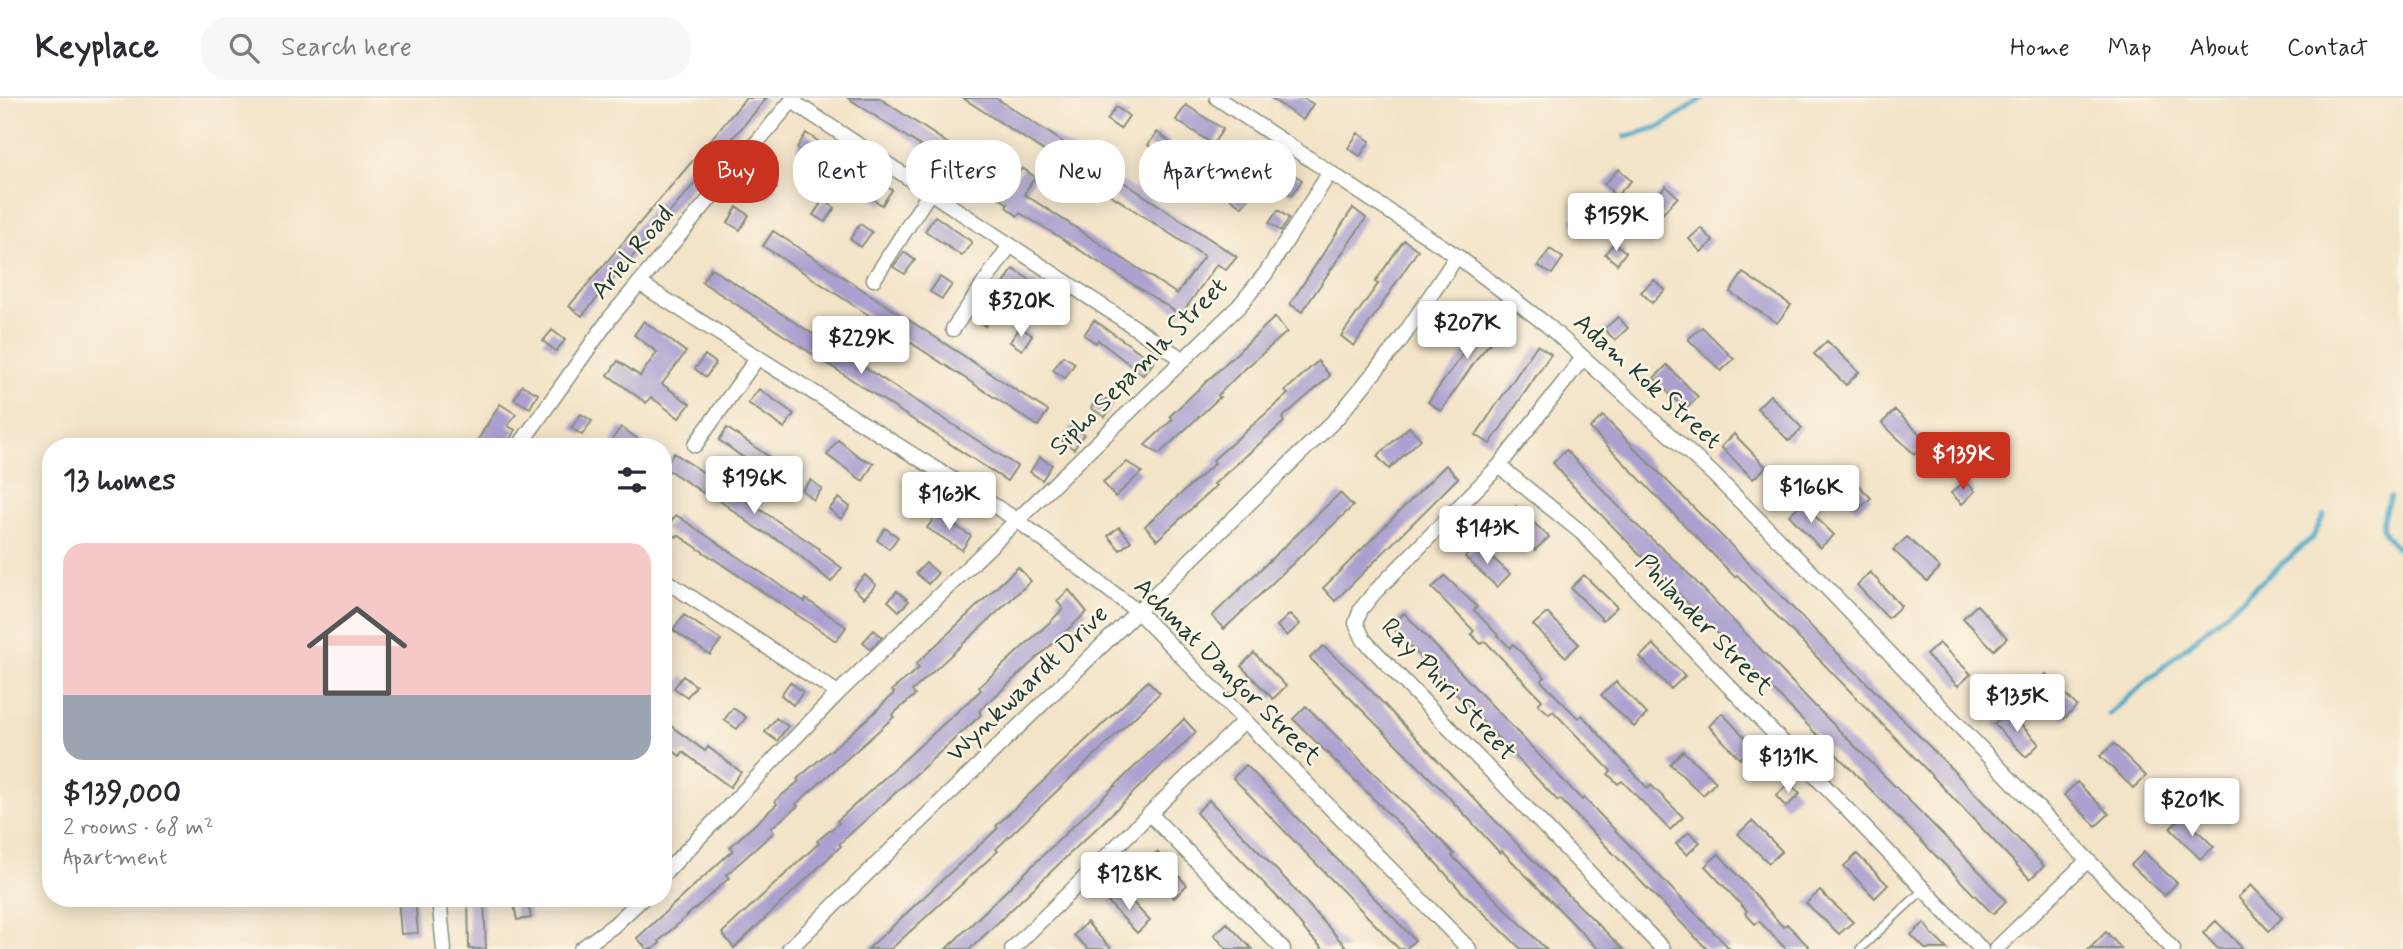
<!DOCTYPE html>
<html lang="en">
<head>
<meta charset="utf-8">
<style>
  body { margin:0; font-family:Mynerve,sans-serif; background:#f7f7f7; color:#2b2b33; height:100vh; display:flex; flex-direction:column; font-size:26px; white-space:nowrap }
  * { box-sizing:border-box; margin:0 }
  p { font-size:23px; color:#7c7c81 }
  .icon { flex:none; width:38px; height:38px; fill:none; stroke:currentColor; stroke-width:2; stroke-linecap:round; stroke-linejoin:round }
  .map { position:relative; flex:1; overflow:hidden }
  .side { position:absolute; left:42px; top:340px; width:630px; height:469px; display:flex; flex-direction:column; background:#fff; border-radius:28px; box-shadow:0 4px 18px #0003 }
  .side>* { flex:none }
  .top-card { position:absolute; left:693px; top:42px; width:665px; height:63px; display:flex; gap:14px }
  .price { position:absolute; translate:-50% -60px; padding:0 16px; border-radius:7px; background:#fff; color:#222; font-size:23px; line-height:46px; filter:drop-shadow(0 2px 4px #0008) }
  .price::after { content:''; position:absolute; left:50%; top:42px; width:21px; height:16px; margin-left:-10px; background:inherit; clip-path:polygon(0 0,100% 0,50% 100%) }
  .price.current { background:#c8321e; color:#fff }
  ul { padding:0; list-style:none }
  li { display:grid; align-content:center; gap:14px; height:371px; padding:0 21px }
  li+li { border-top:2px solid #e1e1e2 }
  li span { display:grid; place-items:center; height:217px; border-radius:21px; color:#555 }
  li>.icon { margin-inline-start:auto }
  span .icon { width:126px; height:126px; fill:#fffc; stroke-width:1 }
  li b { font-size:30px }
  h2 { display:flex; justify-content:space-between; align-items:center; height:84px; padding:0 21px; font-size:30px }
  .tag { padding:0 24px; border-radius:28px; background:#fff; box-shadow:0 4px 18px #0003; font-size:24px; line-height:63px }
  .tag.current { background:#c8321e; color:#fff }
  header { display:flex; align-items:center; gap:42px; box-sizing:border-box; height:98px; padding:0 35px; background:#fff; border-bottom:2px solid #e1e1e2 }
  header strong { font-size:33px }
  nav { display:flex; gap:38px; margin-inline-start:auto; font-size:24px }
  .search { width:490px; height:63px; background:#f7f7f7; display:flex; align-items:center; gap:18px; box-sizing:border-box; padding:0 24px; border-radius:28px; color:#7c7c81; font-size:26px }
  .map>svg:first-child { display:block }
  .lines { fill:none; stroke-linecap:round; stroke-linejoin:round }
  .stream { stroke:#46a7c6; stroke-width:5 }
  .building { fill:#aba0d0 }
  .service-casing { stroke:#89907e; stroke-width:10 }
  .minor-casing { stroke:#89907e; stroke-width:17 }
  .service { stroke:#fff; stroke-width:7 }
  .minor { stroke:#fff; stroke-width:14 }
  .labels { text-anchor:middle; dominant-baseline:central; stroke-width:5; stroke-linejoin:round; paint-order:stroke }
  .street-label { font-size:26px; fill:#1f3d34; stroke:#fcf5e5 }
</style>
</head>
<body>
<header>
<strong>Keyplace</strong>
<div class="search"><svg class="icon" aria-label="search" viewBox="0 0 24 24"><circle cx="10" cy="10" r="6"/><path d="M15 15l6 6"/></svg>Search here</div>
<nav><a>Home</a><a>Map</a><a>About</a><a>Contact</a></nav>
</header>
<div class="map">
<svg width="2403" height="851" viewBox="0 0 2403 851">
  <rect width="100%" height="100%" fill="#fcf5e5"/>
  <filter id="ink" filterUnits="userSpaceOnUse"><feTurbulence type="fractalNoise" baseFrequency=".0143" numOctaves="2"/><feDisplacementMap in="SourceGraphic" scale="14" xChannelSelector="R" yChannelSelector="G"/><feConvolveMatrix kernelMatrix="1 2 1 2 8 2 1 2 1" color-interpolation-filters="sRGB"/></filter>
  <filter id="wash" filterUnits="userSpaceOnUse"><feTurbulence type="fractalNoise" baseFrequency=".00686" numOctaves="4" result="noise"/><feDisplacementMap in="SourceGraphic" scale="28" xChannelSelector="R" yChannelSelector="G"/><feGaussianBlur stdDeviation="1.57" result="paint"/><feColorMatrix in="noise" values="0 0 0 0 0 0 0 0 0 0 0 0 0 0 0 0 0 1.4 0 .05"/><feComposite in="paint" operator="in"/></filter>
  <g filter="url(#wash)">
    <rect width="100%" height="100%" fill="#f3e3c7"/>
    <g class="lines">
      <path class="stream" d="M1625,39L1662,28L1703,0
        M2390,399C2379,427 2378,435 2403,455
        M2109,616L2313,439L2324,417"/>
    </g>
    <g id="blocks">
      <path class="building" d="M746,0H767L582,218L569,208Z
        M848,0H879L1011,87L1022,70L1035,79L1024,96L1177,196L1204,158L963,0H996L1237,159L1226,172L1217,166L1181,217L1042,128L1020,115L1018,118L1006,109L1008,106Z
        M1271,0H1303L1313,6L1303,22Z
        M1186,7L1223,31L1213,46L1176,22Z
        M1116,9L1129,18L1120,31L1107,22Z
        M1157,34L1170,44L1161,57L1148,47Z
        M806,35L818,43L809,58L797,50Z
        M1358,35L1370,43L1360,58L1348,50Z
        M1266,59L1302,82L1292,97L1256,73Z
        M855,68L892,92L882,107L845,83Z
        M1619,71L1631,83L1616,98L1604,86Z
        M764,78L777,90L767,101L754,90Z
        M1238,87L1251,97L1242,109L1229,99Z
        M1666,88L1678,99L1661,117L1649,106Z
        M823,102L835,110L825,124L813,117Z
        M737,109L749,117L740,132L728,125Z
        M1353,110L1366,120L1302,214L1290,206Z
        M1583,110L1597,123L1584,136L1571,123Z
        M1278,112L1289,120L1281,133L1269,125Z
        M935,118L972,144L962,158L925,133Z
        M860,126L872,134L861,149L850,141Z
        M1701,130L1713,143L1701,154L1689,141Z
        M773,133L1048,313L1038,328L763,148Z
        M1404,142L1418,152L1354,248L1341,238L1378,186L1375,184Z
        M1614,145L1626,154L1617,166L1605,156Z
        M1550,151L1563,160L1552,176L1538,168Z
        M904,154L915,162L905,176L893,169Z
        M711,170L1017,368L1007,383L702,184Z
        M1013,171L1051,195L1040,210L1004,186Z
        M1743,175L1791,207L1777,225L1730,194Z
        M940,179L952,187L942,201L930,194Z
        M1654,182L1665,192L1652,205L1641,194Z
        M983,205L995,213L985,228L974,220Z
        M1493,215L1507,225L1478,259L1441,313L1428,304Z
        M1275,219L1287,234L1239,276L1218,297L1220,299L1159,356L1145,347L1173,321L1170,318Z
        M1618,219L1628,230L1615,242L1604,231Z
        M1094,222L1154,264L1143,277L1098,242L1096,245L1084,237Z
        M644,223L686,254L662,286L690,306L679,320L651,299L646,305L608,277L618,263L640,278L657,254L634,237Z
        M1020,229L1032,237L1022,252L1010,244Z
        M1702,229L1734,261L1721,273L1688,241Z
        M552,232L565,242L556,253L543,243Z
        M1827,243L1859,274L1846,287L1814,256Z
        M1537,247L1551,256L1490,346L1476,337Z
        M705,257L716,265L706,279L695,271Z
        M1063,258L1075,265L1065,280L1053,272Z
        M1318,263L1330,278L1282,320L1284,324L1214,386L1216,388L1157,442L1145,428L1215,365L1213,362L1288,296L1285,293Z
        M1667,267L1698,299L1685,312L1654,280Z
        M522,287L538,296L530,310L514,301Z
        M759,291L794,316L784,330L748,305Z
        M1100,297L1113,306L1105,319L1091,310Z
        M1770,297L1802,330L1789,343L1757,310Z
        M500,306L516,316L508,328L515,332L506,348H474Z
        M1895,312L1927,343L1914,356L1882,325Z
        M581,316L592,323L582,337L571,330Z
        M1603,318L1944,663L2044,768L2030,781L1919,664L1737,477L1735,479L1590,330Z
        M1072,328L1084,336L1074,351L1062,343Z
        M621,329L648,348H619L611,343Z
        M1409,329L1421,341L1389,371L1377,358Z
        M727,330L771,360L762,373L719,342Z
        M1734,336L1766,369L1753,381L1721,349Z
        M838,342L861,360L874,365L863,383L827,357Z
        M1566,352L1632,423L1680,467L1814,607L1984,778L2006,803L1993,816L1574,389L1553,365Z
        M674,355L820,451L819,453L842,470L831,484L787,447L756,430L707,393L705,396L664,369Z
        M1040,359L1052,367L1042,382L1030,374Z
        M1127,364L1142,374L1115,399L1103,384Z
        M1446,367L1458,380L1335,503L1323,490Z
        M1840,368L1871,400L1857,412L1827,380Z
        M811,382L822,391L813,402L802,392Z
        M1964,383L1975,393L1962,406L1951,395Z
        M918,395L929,403L919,417L908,409Z
        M1340,395L1353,408L1224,531L1212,518Z
        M839,400L850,409L841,421L829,411Z
        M1802,405L1834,437L1820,450L1789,417Z
        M1516,408L1549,439L1535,452L1503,421Z
        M937,416L971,438L962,452L927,430Z
        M676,417L805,504L806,501L846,529L836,543L678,437L676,439L665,431Z
        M1119,429L1131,443L1120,452L1108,438Z
        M885,430L898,439L889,451L877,442Z
        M1907,439L1940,470L1927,483L1893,452Z
        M1478,446L1510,476L1497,489L1465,459Z
        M926,465L938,475L928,486L916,475Z
        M1018,469L1031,483L912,593L915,597L892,617L894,619L796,706L798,708L771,730L774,734L726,777L729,780L659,843L660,845L653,851H647L637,840L733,752L730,749L777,706L775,703L799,683L797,681L873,616L894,595L892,592L919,570L916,566Z
        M1870,474L1901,508L1888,520L1857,487Z
        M865,477L876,487L864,500L853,490Z
        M1584,477L1617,509L1603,522L1571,490Z
        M1445,478L1477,509L1474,512L1510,550L1513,546L1545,579L1541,583L1578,620L1582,617L1648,691L1651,687L1683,719L1670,732L1622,683L1618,686L1608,676L1611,673L1553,613L1549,616L1538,606L1542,602L1485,543L1481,546L1471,536L1474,533L1432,490Z
        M1069,492L1087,514L979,613L981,617L839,746L841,748L734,850L722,835L819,745L817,743L839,725L837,723L981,592L979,589L1051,523L1063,511L1057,503Z
        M897,493L909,503L899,513L888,503Z
        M1977,507L2007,540L1994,552L1963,520Z
        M1404,515L1582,702L1584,700L1730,851H1707L1560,701L1558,703L1391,528Z
        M1547,515L1579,546L1566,559L1533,527Z
        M1290,516L1300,526L1287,538L1277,528Z
        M684,517L721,542L710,557L673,532Z
        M874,532L882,539L870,551L863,544Z
        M1939,545L1971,576L1958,588L1926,557Z
        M1653,546L1685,578L1671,591L1640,559Z
        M1323,548L1358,579L1528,757L1623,851H1598L1502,753L1500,755L1446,696L1310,560Z
        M1254,555L1286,588L1273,601L1241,568Z
        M2046,576L2077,608L2064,621L2033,589Z
        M683,578L696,588L687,599L674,590Z
        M1148,583L1160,595L996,751L998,753L891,851H868L998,730L996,728Z
        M790,584L803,594L793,607L781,597Z
        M1616,584L1647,616L1634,629L1601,597Z
        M1306,608L1444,745L1454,756L1452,758L1546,851H1521L1461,793L1417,744L1293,621Z
        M733,610L746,619L737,631L724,622Z
        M2008,613L2039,646L2026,659L1994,626Z
        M1722,615L1753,648L1740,661L1709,628Z
        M776,620L788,628L777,643L765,634Z
        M1184,621L1196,634L1103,724L970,851H946Z
        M663,622L705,653L708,649L741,674L730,689L683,654L680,658L663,645Z
        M2114,646L2146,678L2133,690L2100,658Z
        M1683,653L1716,684L1703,697L1670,666Z
        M1246,667L1415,842L1406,851H1399L1233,680Z
        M2077,684L2109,716L2096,728L2064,697Z
        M1789,685L1800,696L1786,709L1776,698Z
        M1209,702L1287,783L1348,851H1323L1308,836L1285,807L1196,715Z
        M2183,718L2214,749L2200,761L2170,730Z
        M1752,723L1782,753L1769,765L1738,736Z
        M1689,734L1700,744L1687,757L1676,746Z
        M1157,754L1187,787L1174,800L1144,767Z
        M2144,754L2177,785L2164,798L2131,767Z
        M1719,756L1783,829L1787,826L1811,851H1786L1759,823L1755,826L1745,815L1747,813L1705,768Z
        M1857,756L1888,787L1875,800L1844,768Z
        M2251,787L2282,820L2269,833L2238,799Z
        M1121,792L1150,823L1137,835L1108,804Z
        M1820,793L1853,824L1839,836L1806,805Z
        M398,800H415L418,835L401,836Z
        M468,800H484L486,851H469Z
        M528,804L531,820L517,822L514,807Z
        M2216,823L2226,833L2243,851H2218L2203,835Z
        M1087,824L1096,835L1112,851H1088L1074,837Z
        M1227,825L1252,851H1227L1214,837Z
        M1924,825L1933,837L1947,851H1925L1911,837Z
        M2106,834L2122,851H2089Z"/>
    </g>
  </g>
  <g filter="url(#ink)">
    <use href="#blocks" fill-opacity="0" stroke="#89907e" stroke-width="2"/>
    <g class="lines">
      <g class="service-casing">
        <path id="service" d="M1860,851L1923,792"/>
      </g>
      <g class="minor-casing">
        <path id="minor" d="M1217,0L1457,158L1547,227L1712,375L1828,491L2173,851
          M792,3L1184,262
          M874,181L930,94
          M639,185L1017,422L1138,514L1469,851
          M953,231L1010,147
          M1582,261L1499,368L1374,495L1361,511L1356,525L1364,542L1663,851
          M695,347L758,259
          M519,348L610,220L794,0
          M1499,368L1582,435L1981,851
          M663,481L838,595
          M1151,717L1283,851
          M663,777L838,595L1239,208L1266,175L1330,74
          M439,800L444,851
          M581,851L613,828L643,800
          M789,851L1336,321L1400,243L1457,158
          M1012,851L1244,623
          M1996,851L2087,763"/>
      </g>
      <use href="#service" class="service"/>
      <use href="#minor" class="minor"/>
    </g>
  </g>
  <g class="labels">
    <g class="street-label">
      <text transform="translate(633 155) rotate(-50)">Ariel Road</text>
      <text transform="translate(1139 269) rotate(-45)">Sipho Sepamla Street</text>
      <text transform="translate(1647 284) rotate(42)">Adam Kok Street</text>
      <text transform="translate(1704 527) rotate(46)">Philander Street</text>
      <text transform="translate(1227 574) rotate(45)">Achmat Dangor Street</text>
      <text transform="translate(1028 586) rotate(-44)">Wynkwaardt Drive</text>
      <text transform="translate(1448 592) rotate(47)">Ray Phiri Street</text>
    </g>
  </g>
</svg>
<b class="price" style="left:1616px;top:155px">$159K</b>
<b class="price" style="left:1021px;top:241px">$320K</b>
<b class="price" style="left:1467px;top:263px">$207K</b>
<b class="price" style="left:861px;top:278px">$229K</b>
<b class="price current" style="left:1963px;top:394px">$139K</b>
<b class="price" style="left:754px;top:418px">$196K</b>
<b class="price" style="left:1811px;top:427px">$166K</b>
<b class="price" style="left:949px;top:434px">$163K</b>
<b class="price" style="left:1487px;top:468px">$143K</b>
<b class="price" style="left:2017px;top:636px">$135K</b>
<b class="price" style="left:1788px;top:697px">$131K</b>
<b class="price" style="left:2192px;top:740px">$201K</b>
<b class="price" style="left:1129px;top:814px">$128K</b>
<div class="top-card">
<a class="tag current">Buy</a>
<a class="tag">Rent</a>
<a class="tag">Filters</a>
<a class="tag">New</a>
<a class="tag">Apartment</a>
</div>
<section class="side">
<h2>13 homes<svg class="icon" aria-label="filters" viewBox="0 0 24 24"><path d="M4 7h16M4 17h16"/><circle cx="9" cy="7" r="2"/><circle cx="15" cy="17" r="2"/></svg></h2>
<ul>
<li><span style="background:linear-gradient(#f6c9c9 70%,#9aa5b1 0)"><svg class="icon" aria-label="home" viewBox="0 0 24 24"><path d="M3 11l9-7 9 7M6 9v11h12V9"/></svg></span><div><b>$139,000</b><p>2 rooms · 68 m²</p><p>Apartment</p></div></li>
</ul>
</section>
</div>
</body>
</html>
